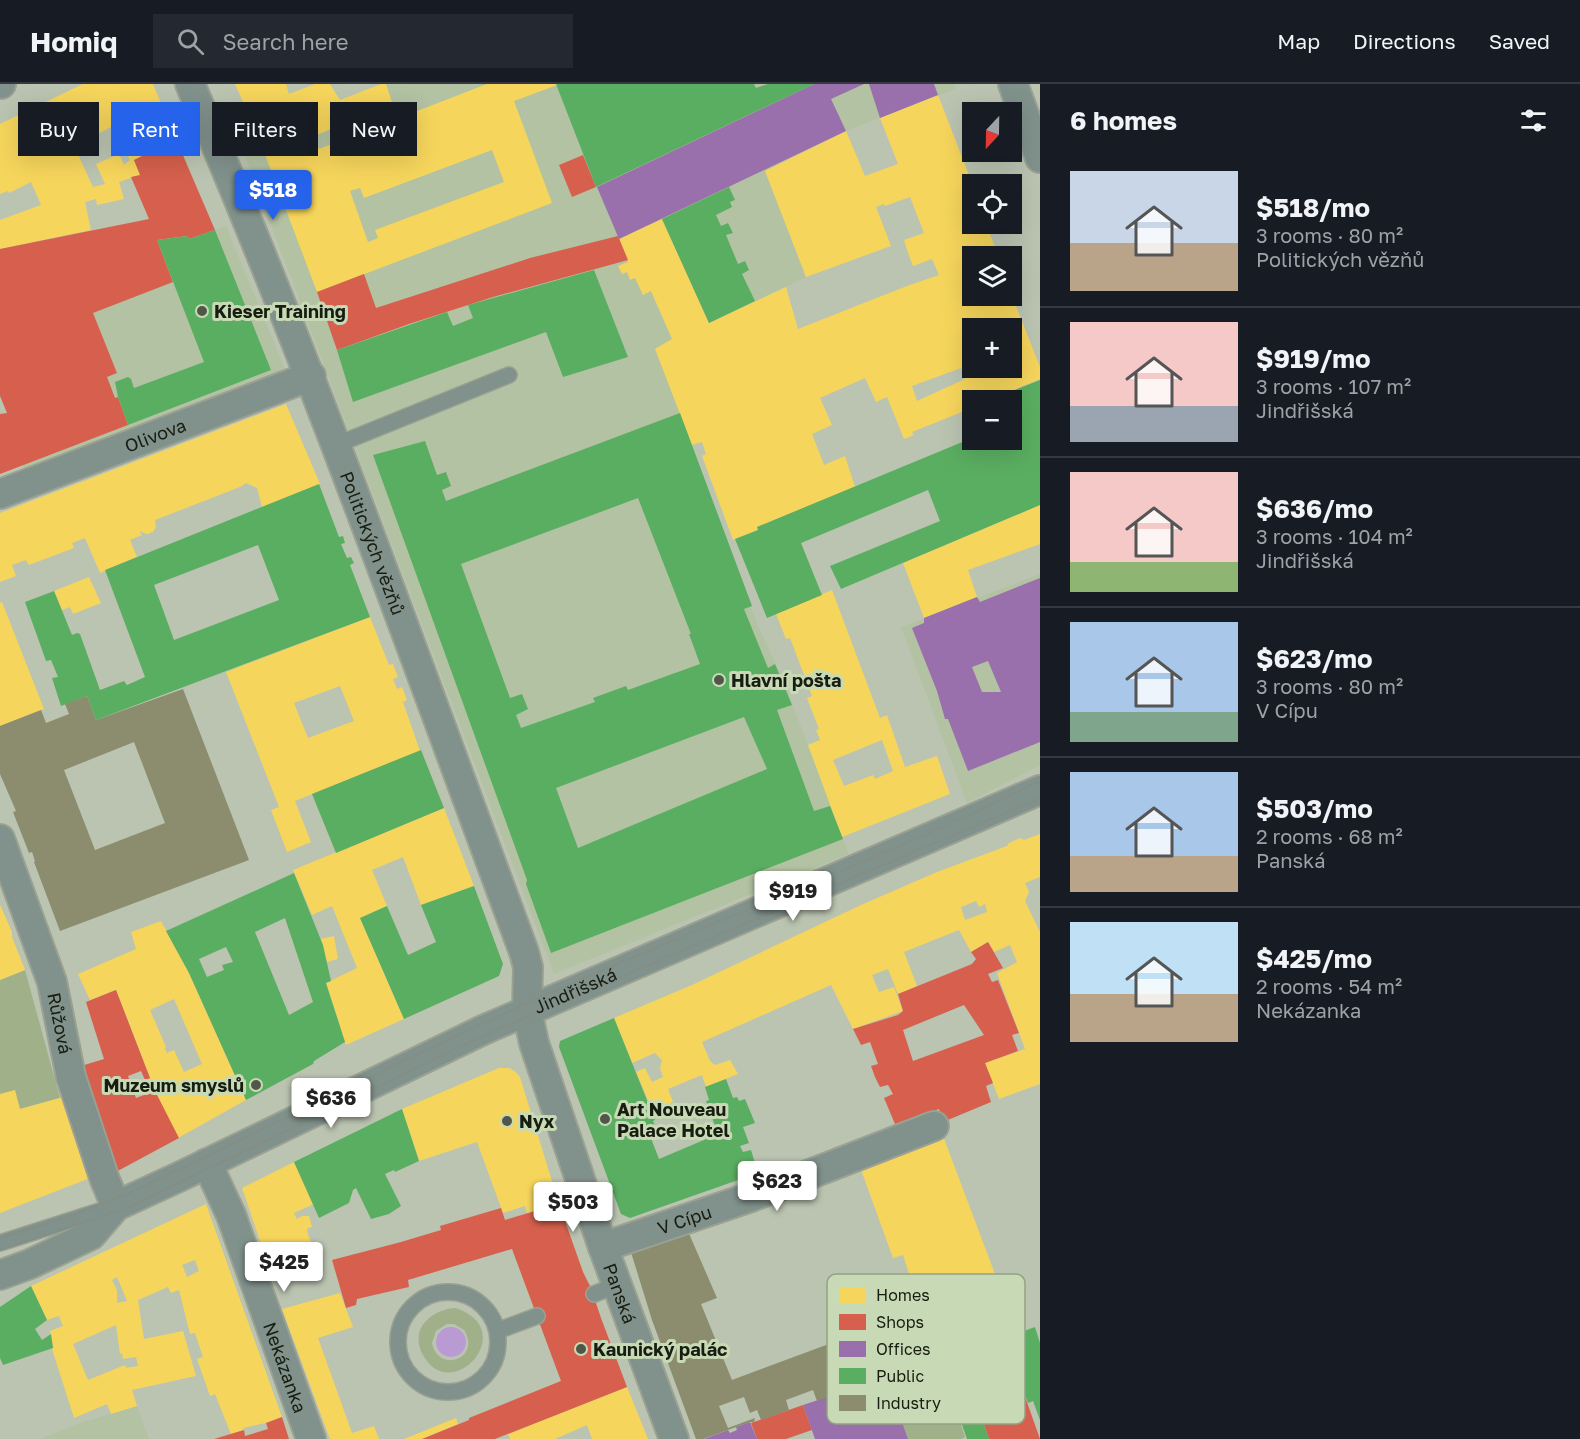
<!DOCTYPE html>
<html lang="en">
<head>
<meta charset="utf-8">
<style>
  body { margin:0; font-family:"Golos Text",sans-serif; background:#242831; color:#f1f3f6; height:100vh; display:flex; flex-direction:column; font-size:22px; white-space:nowrap }
  * { box-sizing:border-box; margin:0 }
  p { font-size:20px; color:#9ea1a6 }
  .icon { flex:none; width:33px; height:33px; fill:none; stroke:currentColor; stroke-width:2; stroke-linecap:round; stroke-linejoin:round }
  .map { position:relative; flex:1; overflow:hidden }
  .panel { display:flex; flex-direction:column; background:#171b24; width:540px }
  .panel>* { flex:none }
  .top-card { position:absolute; left:18px; top:18px; width:570px; height:54px; display:flex; gap:12px }
  .needle { width:39px; rotate:202deg }
  .buttons { position:absolute; left:962px; top:18px; display:grid; gap:12px }
  .buttons a { display:grid; place-items:center; width:60px; height:60px; border-radius:0px; background:#171b24; box-shadow:0 6px 24px #0002; font-size:30px }
  .price { position:absolute; translate:-50% -51px; padding:0 14px; border-radius:6px; background:#fff; color:#222; font-size:20px; line-height:39px; filter:drop-shadow(0 2px 3px #0008) }
  .price::after { content:''; position:absolute; left:50%; top:36px; width:18px; height:14px; margin-left:-9px; background:inherit; clip-path:polygon(0 0,100% 0,50% 100%) }
  .price.on { background:#2563eb; color:#fff }
  ul { padding:0; list-style:none }
  li { display:flex; align-items:center; gap:18px; height:150px; padding:0 30px }
  li+li { border-top:2px solid #363941 }
  li span { display:grid; place-items:center; flex:none; width:168px; height:120px; border-radius:0px; color:#555 }
  li>.icon { margin-inline-start:auto }
  span .icon { width:72px; height:72px; fill:#fffc; stroke-width:1 }
  li b { font-size:26px }
  h2 { display:flex; justify-content:space-between; align-items:center; height:72px; padding:0 30px; font-size:26px }
  .pill { padding:0 21px; border-radius:0px; background:#171b24; box-shadow:0 6px 24px #0002; font-size:21px; line-height:54px }
  .pill.on { background:#2563eb; color:#fff }
  header { display:flex; align-items:center; gap:36px; box-sizing:border-box; height:84px; padding:0 30px; background:#171b24; border-bottom:2px solid #363941 }
  header strong { font-size:28px }
  nav { display:flex; gap:33px; margin-inline-start:auto; font-size:21px }
  .search { width:420px; height:54px; background:#242831; display:flex; align-items:center; gap:15px; box-sizing:border-box; padding:0 21px; border-radius:0px; color:#9ea1a6; font-size:22px }
  main { display:flex; flex:1; min-height:0 }
  .map>svg:first-child { display:block }
  .built { fill:#b3c2a3 }
  .green { fill:#a0b18a; fill-rule:evenodd }
  .water { fill:#ba9ad3 }
  .homes { fill:#f6d55c; fill-rule:evenodd }
  .shops { fill:#d6604d; fill-rule:evenodd }
  .offices { fill:#9970ab; fill-rule:evenodd }
  .public { fill:#5aae61; fill-rule:evenodd }
  .industry { fill:#8c8c6e; fill-rule:evenodd }
  .lines { fill:none; stroke-linecap:round; stroke-linejoin:round }
  .lane-casing { stroke:#9aa192; stroke-width:18 }
  .street-casing { stroke:#9aa192; stroke-width:32 }
  .lane { stroke:#81918c; stroke-width:15 }
  .street { stroke:#81918c; stroke-width:28 }
  .tram { stroke:#848e84; stroke-width:1.5 }
  .poi-dot { fill:#505748; stroke:#c8d9b6; stroke-width:2 }
  .labels { text-anchor:middle; dominant-baseline:central; stroke-width:6; stroke-linejoin:round; paint-order:stroke }
  .poi-label { font-size:18px; font-weight:bold; fill:#171d10; stroke:#c8d9b6; text-anchor:start }
  .street-label { font-size:18px; fill:#171d10; stroke:#c8d9b6 }
  .key { fill:#c8d9b6; stroke:#93a184; stroke-width:1.5 }
  .key-label { font-size:16px; fill:#171d10 }
</style>
</head>
<body>
<header>
<strong>Homiq</strong>
<div class="search"><svg class="icon" aria-label="search" viewBox="0 0 24 24"><circle cx="10" cy="10" r="6"/><path d="M15 15l6 6"/></svg>Search here</div>
<nav><a>Map</a><a>Directions</a><a>Saved</a></nav>
</header>
<main>
<div class="map">
<svg width="1040" height="1355" viewBox="0 0 1040 1355">
  <rect width="100%" height="100%" fill="#bbc4b1"/>
  <path class="built" d="M381,0H954L956,5L846,47L765,87L806,193L709,239L680,329L757,539L786,603L849,770L554,890L240,59Z
    M226,142L287,290L27,392L3,330L7,329L0,312V187L157,156L189,155Z
    M1040,490V681L967,719L901,543Z
    M137,1322L149,1355H40L77,1340Z"/>
  <path class="green" d="M25,886L60,1014L20,1025L0,1010V896Z
    M455,1224C522,1245 451,1323 423,1271C409,1246 430,1226 455,1224ZM447,1240H454L464,1246C482,1275 438,1290 432,1259L436,1247Z
    M938,1273L965,1353L961,1355H908L886,1292Z"/>
  <path class="water" d="M436 1258a15 15 0 1 1 30 0a15 15 0 1 1-30 0Z"/>
  <path class="homes" d="M83,0H153L176,55L134,76L140,91L119,98L124,115L97,121L96,115L85,118L91,146L0,165V136L41,121L31,98L9,109L8,107L0,110V40ZM113,42L130,76L124,81L119,70L96,80L105,100L93,103L74,62Z
    M235,0H286L289,10L315,0H330L340,16L381,0H386L392,18L340,38L334,44L314,52L319,65L487,0H560L514,17L552,119L317,208L258,52ZM492,66L504,98L375,146L378,154L368,158L350,107L360,104L364,114Z
    M938,11L972,99V140H986L998,171L972,172V212H1012L1040,283V295L990,316H972V324L912,348L914,351L904,355L887,313L876,318L865,294L820,314L832,341L812,350L824,381L845,372L855,403L757,443L758,446L733,456L702,372L706,370L702,358L692,361L655,265L672,255L651,207L643,211L635,194L630,196L627,188L622,190L618,182L628,178L619,155L662,135L709,239L786,203L798,245L907,202L939,191L932,175L913,182L908,169L904,156L924,149L910,113L885,122L884,120L876,123L891,162L806,193L765,87L846,47L865,92L898,80L880,34ZM972,244H1011V284H972ZM961,284L965,295L917,317L912,302Z
    M286,320L320,400L262,423L257,404L246,399L240,403L155,436L156,443L153,448L147,450L139,447L142,451L130,456L137,473L100,489L85,454L72,459L74,464L29,481L26,476L12,481L16,492L0,498V429Z
    M1040,421V460L968,486L977,513L924,534L903,479Z
    M89,493L101,519L73,530L70,523L62,526L54,507Z
    M832,506L880,634L887,631L905,683L937,672L950,710L842,753L808,661L820,656L816,646L819,645L807,614L812,612L790,554L786,555L776,530ZM882,656L893,687L875,695L873,691L844,702L833,676Z
    M2,518L44,625L0,642V519Z
    M370,533L389,581L393,580L398,593L393,595L397,605L402,603L407,616L403,618L420,667L295,717L311,758L287,768L271,726L279,723L226,588ZM340,602L354,637L308,654L294,619Z
    M444,724L474,802L421,821L403,773L372,786L387,822L360,834L404,935L346,961L326,899L357,884L332,822L312,831L293,786Z
    M1040,750V793L1025,799L1029,808L1025,817L1040,848V1000L999,1015L985,979L1025,965L997,889L1017,878L1010,861L994,868L988,858L971,868L959,846L904,868L917,902L898,910L888,885L872,891L879,908L894,903L903,927L853,945L831,901L702,958L710,977L715,981L730,976L738,990L706,1003L702,991L668,1005L673,1018L652,1026L636,988L645,984L652,998L663,993L660,984L662,976L655,969L632,979L614,934L692,901L861,821L937,788L1007,762L1009,759L1020,754L1024,756ZM976,817L979,823L985,820L987,828L965,836L961,823Z
    M0,821L12,848V853L25,886L0,896Z
    M161,837L189,889L246,1016L178,1054L155,1007L116,906L90,916L78,890L136,865L131,848ZM174,915L202,980L184,988L174,966L167,969L165,964L166,963L150,926Z
    M334,852L338,875L327,878L320,855Z
    M499,984H509L516,988L520,993L559,1120L527,1129L525,1122L503,1129L477,1058L419,1077L402,1025Z
    M15,1006L20,1025L67,1012L90,1094L0,1129V1010Z
    M943,1052L998,1198L921,1226L903,1171L893,1174L860,1083Z
    M294,1078L314,1120L294,1129L297,1135L302,1132H309L312,1143L308,1144L307,1147L318,1178L272,1192L242,1104Z
    M206,1120L282,1333L266,1339L243,1344L244,1346L231,1350L215,1310L210,1312L197,1275L203,1273L195,1249L190,1250L179,1206L171,1209L168,1203L138,1216L144,1255L183,1247L196,1292L132,1306L137,1322L111,1330L107,1320L74,1334L52,1265L53,1264L50,1247L63,1242L59,1232L47,1236L31,1202ZM195,1176L199,1187L187,1193L182,1181ZM117,1193L127,1217L117,1219V1206L112,1196ZM116,1241L120,1270L122,1269L123,1275L136,1273L138,1282L126,1284L125,1281L88,1296L73,1260Z
    M340,1209L353,1243L318,1254L352,1349L374,1342L379,1355H330L282,1225Z
    M627,1303L648,1355H592L587,1341L555,1355H510L508,1350Z
    M456,1334L458,1340L422,1355H404Z"/>
  <path class="shops" d="M176,55L215,146L189,155L187,152L157,156L173,198L93,229L117,289L107,293L115,314L118,313L128,341L0,390V330L7,329L0,312V165L149,135L131,93L140,91L134,76Z
    M583,71L596,103L572,113L559,81Z
    M618,152L628,176L493,213L409,240L337,266L317,208L364,190L376,224L530,174Z
    M988,858L1003,884L988,890L992,898L998,896L1019,949L1012,951L1018,967L985,979L993,999L986,1002L991,1018L943,1038L939,1025L895,1040L884,1014L893,1010L888,1001L880,1003L875,993L871,982L878,980L870,958L861,961L853,945L898,931L903,927L898,910L972,880L976,875L971,868ZM964,921L984,951L913,977L903,946Z
    M116,906L150,994L145,996L141,987L128,992L136,1014L155,1007L179,1054L114,1089L81,982L104,975L86,918Z
    M559,1120L583,1188L597,1216L596,1219L601,1234L627,1303L495,1355H422L469,1336V1334L561,1297L512,1165L408,1196L409,1203L357,1215L356,1221L346,1224L332,1176L401,1158L441,1146L440,1142L501,1124L505,1136Z
    M1016,1287L1040,1355H989L982,1335L987,1333L975,1301L988,1297L994,1302H1000L1003,1297V1292Z
    M803,1321L812,1346L786,1355H757L751,1339Z
    M282,1333L289,1355H214L244,1346L245,1352L268,1345L266,1339Z"/>
  <path class="offices" d="M814,0H864L831,15L846,47L619,155L597,103Z
    M869,0H934L938,11L880,34Z
    M1040,494V658L968,687L948,635H945L937,607L912,544L924,539V534L977,513L980,518ZM988,577L1001,608H982L972,583Z
    M886,1292L908,1355H815L803,1321L827,1313L829,1321L837,1318L834,1310Z
    M750,1338L757,1355H704L728,1346L730,1349L737,1346L736,1343Z"/>
  <path class="public" d="M556,0H754L756,4L768,0H814L596,103Z
    M729,103L735,116L730,118L732,123L716,131L721,142L728,139L733,149L726,151L738,180L745,177L749,186L742,190L755,217L709,239L662,135Z
    M215,146L271,286L128,341L118,313L115,298L128,293L131,295L134,304L204,278L157,156L187,152L189,155Z
    M594,186L628,273L563,293L546,248L353,318L337,266L447,228L453,242L473,234L468,221Z
    M1040,296V421L841,505L830,482L940,437L928,406L801,459L822,511L767,534L735,455L758,446L757,443L972,354L1011,356V316H990Z
    M680,329L752,522L744,525L768,584L775,580L792,621L777,626L814,727L830,722L843,755L551,869L526,800L527,796L373,371L425,357L437,391L446,388L451,402L442,406L446,417ZM638,414L691,550H689L700,580L628,606L626,602L593,614L595,618L521,644L516,631L528,625L522,610L510,614L461,480ZM744,633L767,685L578,764L556,704Z
    M319,400L339,453L343,452L345,459L341,460L347,474L351,473L354,479L350,481L370,533L96,636L87,612L61,622L52,594L58,593L51,576L46,577L25,518L54,507L72,551L77,549L80,550L100,606L124,597L127,601L145,593L105,486ZM258,461L279,516L174,556L154,501Z
    M421,666L444,724L336,769L312,710Z
    M294,789L323,861L331,897L326,899L345,958L314,977L313,980L246,1016L189,889L166,847ZM285,834L313,918L289,931L255,848ZM226,863L233,878L222,881L224,886L207,893L199,875Z
    M474,802L503,880L499,892L404,935L360,834L387,822L408,871L436,858L421,821Z
    M614,934L655,1036L653,1037L657,1046L649,1049L659,1075L718,1050L706,1017L709,1016L705,1003L726,995L733,1014L737,1013L739,1017L745,1015L755,1039L743,1043L749,1059L740,1062L743,1068L751,1066L758,1089L630,1134L621,1130L559,963L560,957Z
    M402,1025L419,1077L395,1088L394,1086L385,1090L401,1122L389,1130L371,1135L356,1104L353,1106L349,1119L319,1134L294,1078Z
    M31,1202L47,1236L35,1245L42,1256L51,1250L53,1264L3,1281L0,1274V1223Z
    M1035,1243L1040,1259V1336L1033,1317L1028,1319L1016,1287L1003,1292V1297L1000,1302H994L989,1296L975,1301L987,1333L982,1335L989,1355H967L940,1278Z"/>
  <path class="industry" d="M183,605L249,776L60,847L34,778L35,777L32,768L29,769L13,728L16,727L0,690V642L41,626L46,639L69,630L65,620L87,612L96,636ZM134,658L165,739L95,766L64,686Z
    M687,1145L717,1214L701,1220L732,1296L845,1254L862,1301L817,1317L813,1306L786,1316L789,1326L761,1336L757,1326L750,1329L744,1313L719,1322L728,1344L755,1334L754,1338H750L703,1355H696L652,1236L630,1165Z"/>
  <g class="lines">
    <g class="lane-casing">
      <path id="lane" d="M336,361L509,291
        M0,1159L109,1124
        M398 1258a50 50 0 1 1 100 0a50 50 0 1 1-100 0Z
        M594,1210L617,1201
        M497,1247L537,1232"/>
    </g>
    <g class="street-casing">
      <g id="street">
        <path d="M0,0H1"/>
        <path id="s1" d="M190,0C313,285 416,577 524,868L528,883L527,926L534,959L603,1163L674,1355"/>
        <path d="M1013,0L1040,74"/>
        <path id="s2" d="M0,410L311,292"/>
        <path id="s3" d="M0,755L52,898L71,993L105,1096L116,1122"/>
        <path id="s4" d="M207,1079L231,1131L311,1355"/>
        <path id="s5" d="M603,1163L751,1113L934,1042"/>
        <path id="s6" d="M0,1191L30,1180L91,1151L116,1122L181,1092L483,946L1040,706"/>
      </g>
    </g>
    <use href="#lane" class="lane"/>
    <use href="#street" class="street"/>
    <path class="tram" d="M0,1154L74,1131L127,1110C279,1039 428,962 582,895C735,829 891,771 1040,697
      M0,1166L131,1122L485,951L1040,714"/>
  </g>
  <g class="poi-dot">
    <circle cx="202" cy="227" r="6"/>
    <circle cx="719" cy="596" r="6"/>
    <circle cx="256" cy="1001" r="6"/>
    <circle cx="605" cy="1035" r="6"/>
    <circle cx="507" cy="1037" r="6"/>
    <circle cx="581" cy="1265" r="6"/>
  </g>
  <g class="labels">
    <g class="poi-label">
      <text x="214" y="227">Kieser Training</text>
      <text x="731" y="596">Hlavní pošta</text>
      <text x="244" y="1001" text-anchor="end">Muzeum smyslů</text>
      <text x="617" y="1025">Art Nouveau<tspan x="617" dy="21">Palace Hotel</tspan></text>
      <text x="519" y="1037">Nyx</text>
      <text x="593" y="1265">Kaunický palác</text>
    </g>
    <g class="street-label">
      <text stroke="none"><textPath href="#s2" startOffset="166">Olivova</textPath></text>
      <text stroke="none"><textPath href="#s1" startOffset="494">Politických vězňů</textPath></text>
      <text stroke="none"><textPath href="#s6" startOffset="645">Jindřišská</textPath></text>
      <text stroke="none"><textPath href="#s3" startOffset="194">Růžová</textPath></text>
      <text stroke="none"><textPath href="#s5" startOffset="86">V Cípu</textPath></text>
      <text stroke="none"><textPath href="#s1" startOffset="1287">Panská</textPath></text>
      <text stroke="none"><textPath href="#s4" startOffset="219">Nekázanka</textPath></text>
    </g>
  </g>
  <rect x="827" y="1190" width="198" height="150" rx="9" class="key"/>
  <rect x="839" y="1203" width="27" height="16" fill="#f6d55c"/>
  <rect x="839" y="1230" width="27" height="16" fill="#d6604d"/>
  <rect x="839" y="1257" width="27" height="16" fill="#9970ab"/>
  <rect x="839" y="1284" width="27" height="16" fill="#5aae61"/>
  <rect x="839" y="1311" width="27" height="16" fill="#8c8c6e"/>
  <g class="key-label">
    <text x="876" y="1217">Homes</text>
    <text x="876" y="1244">Shops</text>
    <text x="876" y="1271">Offices</text>
    <text x="876" y="1298">Public</text>
    <text x="876" y="1325">Industry</text>
  </g>
</svg>
<div class="buttons">
<a><svg class="needle" viewBox="-14 -14 28 28"><path d="M0-13l5 13h-10z" fill="#e53935"/><path d="M0 13l5-13h-10z" fill="#9ea1a6"/></svg></a>
<a><svg class="icon" aria-label="locate" viewBox="0 0 24 24"><circle cx="12" cy="12" r="6"/><path d="M12 2v4M12 18v4M2 12h4M18 12h4"/></svg></a>
<a><svg class="icon" aria-label="layers" viewBox="0 0 24 24"><path d="M12 4l9 5-9 5-9-5zM3 14l9 5 9-5"/></svg></a>
<a>+</a>
<a>−</a>
</div>
<b class="price on" style="left:273px;top:137px">$518</b>
<b class="price" style="left:793px;top:838px">$919</b>
<b class="price" style="left:331px;top:1045px">$636</b>
<b class="price" style="left:777px;top:1128px">$623</b>
<b class="price" style="left:573px;top:1149px">$503</b>
<b class="price" style="left:284px;top:1209px">$425</b>
<div class="top-card">
<a class="pill">Buy</a>
<a class="pill on">Rent</a>
<a class="pill">Filters</a>
<a class="pill">New</a>
</div>
</div>
<section class="panel">
<h2>6 homes<svg class="icon" aria-label="filters" viewBox="0 0 24 24"><path d="M4 7h16M4 17h16"/><circle cx="9" cy="7" r="2"/><circle cx="15" cy="17" r="2"/></svg></h2>
<ul>
<li><span style="background:linear-gradient(#c9d6e8 60%,#b9a48a 0)"><svg class="icon" aria-label="home" viewBox="0 0 24 24"><path d="M3 11l9-7 9 7M6 9v11h12V9"/></svg></span><div><b>$518/mo</b><p>3 rooms · 80 m²</p><p>Politických vězňů</p></div></li>
<li><span style="background:linear-gradient(#f6c9c9 70%,#9aa5b1 0)"><svg class="icon" aria-label="home" viewBox="0 0 24 24"><path d="M3 11l9-7 9 7M6 9v11h12V9"/></svg></span><div><b>$919/mo</b><p>3 rooms · 107 m²</p><p>Jindřišská</p></div></li>
<li><span style="background:linear-gradient(#f6c9c9 75%,#8fb573 0)"><svg class="icon" aria-label="home" viewBox="0 0 24 24"><path d="M3 11l9-7 9 7M6 9v11h12V9"/></svg></span><div><b>$636/mo</b><p>3 rooms · 104 m²</p><p>Jindřišská</p></div></li>
<li><span style="background:linear-gradient(#a9c7e8 75%,#7fa58c 0)"><svg class="icon" aria-label="home" viewBox="0 0 24 24"><path d="M3 11l9-7 9 7M6 9v11h12V9"/></svg></span><div><b>$623/mo</b><p>3 rooms · 80 m²</p><p>V Cípu</p></div></li>
<li><span style="background:linear-gradient(#a9c7e8 70%,#b9a48a 0)"><svg class="icon" aria-label="home" viewBox="0 0 24 24"><path d="M3 11l9-7 9 7M6 9v11h12V9"/></svg></span><div><b>$503/mo</b><p>2 rooms · 68 m²</p><p>Panská</p></div></li>
<li><span style="background:linear-gradient(#bfe0f5 60%,#b9a48a 0)"><svg class="icon" aria-label="home" viewBox="0 0 24 24"><path d="M3 11l9-7 9 7M6 9v11h12V9"/></svg></span><div><b>$425/mo</b><p>2 rooms · 54 m²</p><p>Nekázanka</p></div></li>
</ul>
</section>
</main>
</body>
</html>
